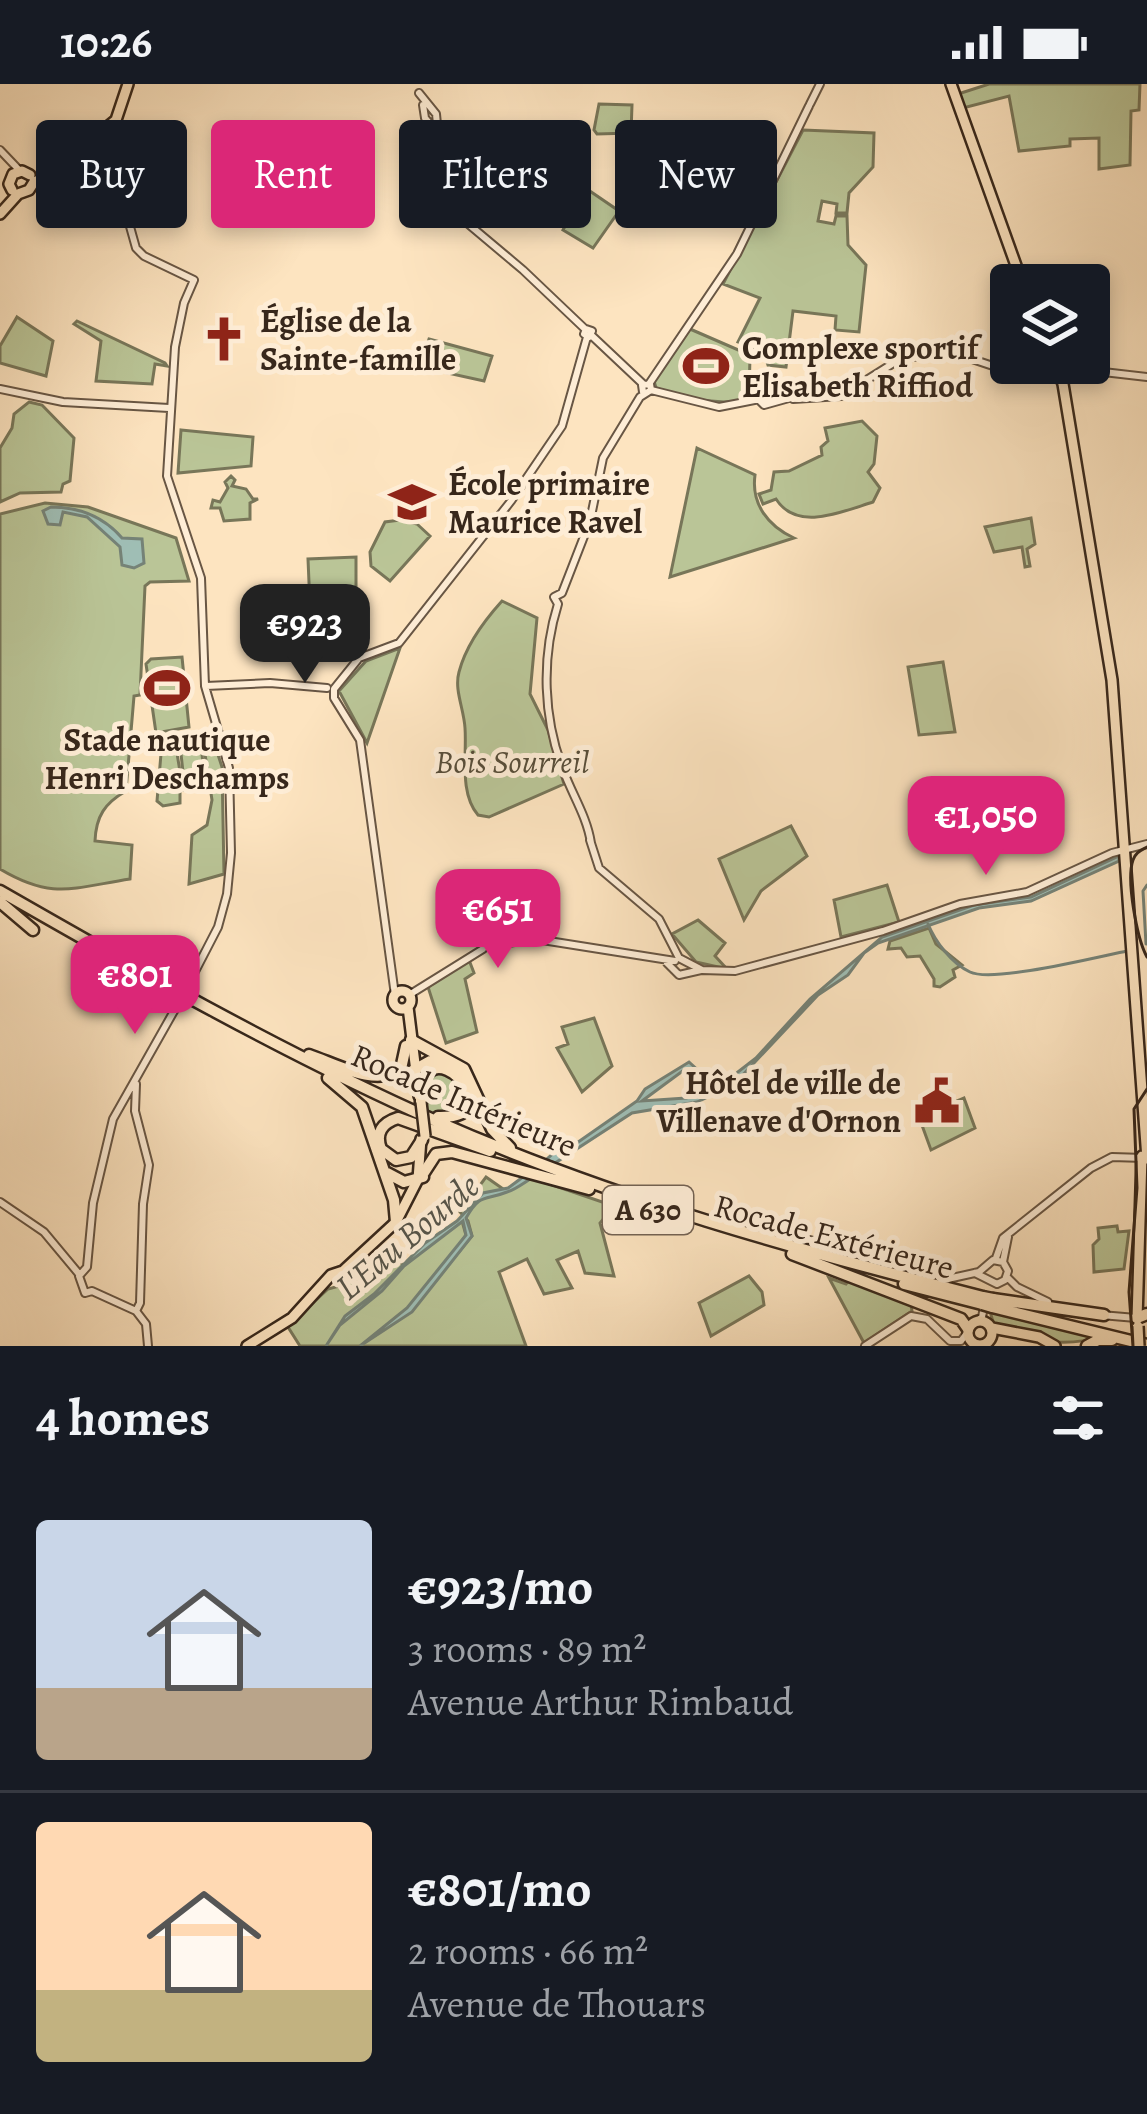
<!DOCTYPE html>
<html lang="en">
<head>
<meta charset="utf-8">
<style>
  body { margin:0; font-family:Alegreya,serif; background:#242831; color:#f1f3f6; height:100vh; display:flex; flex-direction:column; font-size:45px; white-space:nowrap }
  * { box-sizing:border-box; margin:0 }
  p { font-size:39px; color:#9ea1a6 }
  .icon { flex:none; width:66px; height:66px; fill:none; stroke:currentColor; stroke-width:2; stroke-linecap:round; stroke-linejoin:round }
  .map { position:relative; height:1262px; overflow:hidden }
  .details { display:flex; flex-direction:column; background:#171b24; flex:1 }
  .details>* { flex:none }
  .banner { position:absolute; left:36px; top:36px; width:1077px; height:108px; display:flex; gap:24px }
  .controls { position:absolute; left:990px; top:180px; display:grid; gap:24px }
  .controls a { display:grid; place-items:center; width:120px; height:120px; border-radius:12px; background:#171b24; box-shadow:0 6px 18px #0003; font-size:60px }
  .price { position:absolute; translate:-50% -102px; padding:0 27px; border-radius:24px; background:#db2777; color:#fff; font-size:39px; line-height:78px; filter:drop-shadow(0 3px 6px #0008) }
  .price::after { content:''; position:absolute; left:50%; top:72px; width:36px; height:27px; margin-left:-18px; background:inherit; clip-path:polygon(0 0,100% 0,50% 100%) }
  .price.selected { background:#222; color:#fff }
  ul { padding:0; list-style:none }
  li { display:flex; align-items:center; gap:36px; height:300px; padding:0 36px }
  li+li { border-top:3px solid #363941 }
  li span { display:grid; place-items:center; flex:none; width:336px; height:240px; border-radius:12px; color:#555 }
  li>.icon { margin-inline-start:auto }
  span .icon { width:144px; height:144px; fill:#fffc; stroke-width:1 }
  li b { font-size:51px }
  h2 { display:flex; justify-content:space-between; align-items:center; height:144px; padding:0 36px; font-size:51px }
  .tag { padding:0 42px; border-radius:12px; background:#171b24; box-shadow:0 6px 18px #0003; font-size:42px; line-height:108px }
  .tag.selected { background:#db2777; color:#fff }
  .status { display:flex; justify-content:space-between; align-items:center; height:84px; padding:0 60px; background:#171b24; direction:ltr }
  .status svg { height:33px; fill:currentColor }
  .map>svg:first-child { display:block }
  .green { fill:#bac597; stroke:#787659; stroke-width:3 }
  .water { fill:#9fbeb5; stroke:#758277; stroke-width:3; fill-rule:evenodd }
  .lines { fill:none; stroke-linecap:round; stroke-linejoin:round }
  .stream { stroke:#758277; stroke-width:3 }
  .minor-casing { stroke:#685644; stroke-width:10 }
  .major-casing { stroke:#37271b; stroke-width:14 }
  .highway-casing { stroke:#37271b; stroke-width:15 }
  .minor { stroke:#feedd6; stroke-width:6 }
  .major { stroke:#fde4c0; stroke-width:9 }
  .highway { stroke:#fde4c0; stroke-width:10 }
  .tram { stroke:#37271b; stroke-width:3 }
  .minor-bridge-casing { stroke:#685644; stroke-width:10; stroke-linecap:butt }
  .major-bridge-casing { stroke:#37271b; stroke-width:14; stroke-linecap:butt }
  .highway-bridge-casing { stroke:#37271b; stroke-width:15; stroke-linecap:butt }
  .minor-bridge { stroke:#feedd6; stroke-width:6 }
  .major-bridge { stroke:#fde4c0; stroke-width:9 }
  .highway-bridge { stroke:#fde4c0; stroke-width:10 }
  .labels { text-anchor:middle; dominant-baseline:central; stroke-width:10; stroke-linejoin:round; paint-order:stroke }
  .shield { fill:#feedd6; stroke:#736253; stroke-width:3 }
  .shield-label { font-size:30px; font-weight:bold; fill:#37271b }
  .poi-label { font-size:33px; font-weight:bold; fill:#37271b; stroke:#feedd6; text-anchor:start }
  .park-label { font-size:33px; font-style:italic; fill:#584e3a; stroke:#feedd6 }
  .street-label { font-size:33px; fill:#37271b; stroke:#feedd6 }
  .water-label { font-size:36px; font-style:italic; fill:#565449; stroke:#feedd6 }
</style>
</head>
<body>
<div class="status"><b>10:26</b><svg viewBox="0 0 49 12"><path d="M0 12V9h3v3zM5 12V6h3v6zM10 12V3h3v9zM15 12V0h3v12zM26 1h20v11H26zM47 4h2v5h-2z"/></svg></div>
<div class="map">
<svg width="1147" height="1262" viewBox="0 0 1147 1262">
  <rect width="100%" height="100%" fill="#fde4c0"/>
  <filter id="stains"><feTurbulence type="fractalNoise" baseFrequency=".00167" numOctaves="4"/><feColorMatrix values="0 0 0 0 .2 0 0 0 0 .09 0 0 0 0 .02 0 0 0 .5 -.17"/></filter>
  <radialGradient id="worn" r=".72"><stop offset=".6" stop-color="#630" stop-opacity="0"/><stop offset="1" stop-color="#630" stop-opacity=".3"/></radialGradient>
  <path class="green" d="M989,0H1140L1139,26L1131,27L1130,81L1099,85V54L1070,55V62L1019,67L1009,12L963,24L958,10Z
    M599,20L632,21L631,49L597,50L594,46Z
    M803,46L874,49L873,83L849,109L847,129H836L837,120L822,117L818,137L834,140L836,132H847L848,161L866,181L859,248L835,246L836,232L793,227L786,283L768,281L764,268L738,258L760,214L723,200Z
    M581,101L619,127L593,164L563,146L580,115Z
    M17,233L53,257L46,292L0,279V262Z
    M77,237L165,279L167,282L155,280L152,300L96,297L101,257L74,240Z
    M690,245L750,271L749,316C717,321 686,316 656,304L654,297Z
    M429,255L492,272L484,297L420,283Z
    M29,318L42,321L74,354L70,397L63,400L61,408L20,409L0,418V364L12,344L14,330Z
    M862,337L877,352L874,380L868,388L880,404L873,418C841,428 797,448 776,415L763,420L759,410L771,406L774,388L789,387L822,371L821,363L828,357L825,344Z
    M181,346L253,353L251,382L178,389Z
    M697,364L755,391C751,420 768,442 794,454L670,493Z
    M231,392L235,396L232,402L246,405L253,415H258L250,419V435L224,437L220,424H211L213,416L220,418L228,404L225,398Z
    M45,419L88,423L176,454L189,497L150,498L145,502L140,611L134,612L126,707C105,719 96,732 95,757L132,761L130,795C72,804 52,816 0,785V430Z
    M1031,434L1035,460L1027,465L1030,482L1025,483L1022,463L994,468L985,443Z
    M400,436L417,440L430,452L390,497L371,482L370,468L385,438Z
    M356,473V521L310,522L308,475Z
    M502,517L537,534L530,610L548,646L564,700L489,733L478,731C459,709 467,671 465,644C464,625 454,606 459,588C466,561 483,538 502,517Z
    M400,564L367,659L339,607L366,577Z
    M182,573L189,643L156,649L146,580L151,575Z
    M943,578L955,648L919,651L908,583Z
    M200,649L191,656L201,658L205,704L185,706L180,661L183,657L178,654L175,657L183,706H180V719L163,722L157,717L162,658L167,653Z
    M211,649L222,683L224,790L189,800L192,751L207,741L212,716L203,657V650Z
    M791,742L807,772L761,807L744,836L719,775Z
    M887,801L899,838L841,853L834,816Z
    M698,836L725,859L715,872L727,885L696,878L672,850Z
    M929,844L936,860L962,881L953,886L955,893L940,903L934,902V895L920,872L907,873L901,864L888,865L890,857Z
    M469,876L474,889L465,895L477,948L446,959L428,903Z
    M594,934L612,982L582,1008L557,964L568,960L562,943Z
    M438,988L459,993L465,1016L458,1026L436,1031L425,1026L424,1000Z
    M964,1014L975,1044L931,1066L919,1033Z
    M486,1093L506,1107L532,1094L614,1122L600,1139L614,1192L585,1189L578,1167L557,1176L572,1204L544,1210L527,1175L499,1188L526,1262H300L288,1243L291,1239L328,1205L343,1201L348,1190L385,1166L404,1181L462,1137L466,1151L425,1209L472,1152L468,1137L460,1128Z
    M1117,1142L1118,1148L1129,1147L1124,1185L1094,1188L1093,1161L1099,1155L1098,1144Z
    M749,1192L762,1208L764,1221L711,1252L699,1219Z
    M829,1194L846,1200L850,1195L911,1220L912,1227L864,1259Z
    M990,1227L1096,1253C1077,1262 1018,1259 998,1245C992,1240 992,1233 990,1227Z"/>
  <path class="water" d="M51,423C80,423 103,432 122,454L142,455L144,479L134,484L122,481L120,463L87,433L63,428L60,441L48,440L43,427Z
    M1119,772V777L1031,817L979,824L878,859L864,869L848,891L818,911L738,996L734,991L756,974L810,915L882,853L974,821L1031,813Z
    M689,978L711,998L720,1000L728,995L733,1001L697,1018L632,1029L555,1079L546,1076L559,1064L571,1063L637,1017L645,1005ZM684,986L701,1005L715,1007L686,1014L642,1017Z
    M527,1090L535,1092C526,1097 517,1105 507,1108C485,1117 481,1108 466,1134L472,1152L412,1228L360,1262L407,1224L466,1151L463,1137L404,1182L382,1207L340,1241L326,1262L345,1232L374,1210L425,1159L457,1137L483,1109L508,1104Z"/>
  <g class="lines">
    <path class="stream" d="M928,840C935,857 951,879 970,888C993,899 1097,873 1127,867
      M1146,860L1143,807L1147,801"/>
    <g class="minor-casing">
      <path id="minor" d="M419,9L436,30L446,131L458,135
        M810,20L820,0
        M423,21L425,34L434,45
        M117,37L133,105L129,139L136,164L144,172L194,196L184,219L175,263L167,392L201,494L205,602L229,684L231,769L227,810L218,843L188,901
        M0,66L20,87
        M454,128L523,186L585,245
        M586,245L592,247L589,253L584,250Z
        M591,251L643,300
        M1086,286L1147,293
        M649,300L737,170L809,22
        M0,305L63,318L169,324
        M651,306L719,323L786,310L793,315L841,312L900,275L931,270L963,272L993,282L1042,289L1089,287
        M760,317L764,321L789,314
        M206,602L270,599L327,604
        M590,756L599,784L659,835L679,874
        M591,759C587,733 573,712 564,688C543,635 541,574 558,520L554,513L562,509L590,437L603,374L640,313L651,306L650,300L642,301L643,308
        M679,874L702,886L735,887L883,847L960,820L1027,808L1112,769L1147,760
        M667,879L679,891L701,886
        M395,911L360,656L334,614V605L359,574L399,559L511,417L562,342L587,253
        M409,911L483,865L487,857L493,861L536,855L675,877
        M136,1000L135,1027L149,1081L143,1120L140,1219L136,1227
        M0,1118L44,1148L79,1190
        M789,1144L795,1150L789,1156L784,1149Z
        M795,1152L952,1194L979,1188L993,1176L1003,1178L1008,1187L1005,1196L997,1200L975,1189
        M996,1174L1003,1154L1091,1084L1112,1073L1144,1074
        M1003,1178L1008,1153
        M1008,1194L1017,1203L1048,1218
        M136,1227L92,1207L85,1209L79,1192L87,1183L93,1119L113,1035L174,927
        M136,1227L146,1240L148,1262
        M1101,1231L1136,1234
        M977,1237L982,1233L985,1218
        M865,1262L911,1232L927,1235L950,1257H961L967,1249"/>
    </g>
    <g class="major-casing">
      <path id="major" d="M951,0L1023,201
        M12,106L9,100L13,90L22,87L30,91
        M0,130L18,110L29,106L34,98L47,92L116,36L128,0
        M1055,279L1063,300L1112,596L1147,1075
        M393 916a9 9 0 1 1 18 0a9 9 0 1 1-18 0Z
        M408,923L419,1012
        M1137,1235L1142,1072
        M968 1249a12 12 0 1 1 24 0a12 12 0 1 1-24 0Z
        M992,1244L1039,1253L1055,1262
        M247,1262L292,1234L331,1191L343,1187L396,1138L418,1095L421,1055"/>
    </g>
    <g class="highway-casing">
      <path id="highway" d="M0,807C143,889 285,970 436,1037C613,1115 797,1166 983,1213
        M0,818L33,846
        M114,886L141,896
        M411,956L464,985L492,1045L510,1064
        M309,971C336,980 375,1003 401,985L406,962
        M412,987L430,977H445
        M328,994L362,1023L394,1116L396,1138
        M421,1018C419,933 520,1035 438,1033
        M422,1056L411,1073L396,1076L381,1065C375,1049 382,1039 398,1034L490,1067
        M387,1089L404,1098L423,1093
        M423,1090L436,1070L452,1068L589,1105
        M792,1170L961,1235L968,1245
        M904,1200L982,1220
        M993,1215L1104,1231
        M992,1223L1147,1261
        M1137,1234L1147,1230
        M1087,1262L1098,1256H1112"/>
    </g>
    <use href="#minor" class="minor"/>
    <use href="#major" class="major"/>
    <use href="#highway" class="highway"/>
    <path class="tram" d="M1147,763C1140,767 1136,768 1133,776C1126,796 1137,855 1147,873
      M1133,1262L1129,1208L1137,1104L1134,1025L1147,1005"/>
    <g class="minor-bridge-casing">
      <path id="minor-bridge" d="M174,927L188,901"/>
    </g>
    <g class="major-bridge-casing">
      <path id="major-bridge" d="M421,1018L425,1052
        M1138,1242L1139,1262"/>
    </g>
    <g class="highway-bridge-casing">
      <path id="highway-bridge" d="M983,1213L993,1215
        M982,1220L992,1223"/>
    </g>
    <use href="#minor-bridge" class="minor-bridge"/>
    <use href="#major-bridge" class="major-bridge"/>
    <use href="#highway-bridge" class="highway-bridge"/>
  </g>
  <defs>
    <g id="church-bare" transform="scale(3.6)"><path d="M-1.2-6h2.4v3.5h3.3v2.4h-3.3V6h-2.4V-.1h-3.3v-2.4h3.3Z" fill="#8f2418" stroke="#feedd6" stroke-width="2.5" paint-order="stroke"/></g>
    <g id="stadium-bare" transform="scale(3.6)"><path d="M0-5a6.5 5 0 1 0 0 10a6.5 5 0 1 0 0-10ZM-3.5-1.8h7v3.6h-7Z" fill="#8f2418" stroke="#feedd6" stroke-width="2.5" paint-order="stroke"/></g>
    <g id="school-bare" transform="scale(3.6)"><path d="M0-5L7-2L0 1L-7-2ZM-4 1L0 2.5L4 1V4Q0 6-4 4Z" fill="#8f2418" stroke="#feedd6" stroke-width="2.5" paint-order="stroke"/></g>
    <g id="civic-bare" transform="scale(3.6)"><path d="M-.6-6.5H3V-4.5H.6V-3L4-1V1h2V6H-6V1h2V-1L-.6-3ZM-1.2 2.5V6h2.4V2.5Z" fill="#8f2418" stroke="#feedd6" stroke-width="2.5" paint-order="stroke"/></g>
  </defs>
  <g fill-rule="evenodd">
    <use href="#church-bare" x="224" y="255"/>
    <use href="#stadium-bare" x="706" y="282"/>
    <use href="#school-bare" x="412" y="418"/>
    <use href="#stadium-bare" x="167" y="604"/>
    <use href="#civic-bare" x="937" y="1017"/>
  </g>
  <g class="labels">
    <rect class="shield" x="603" y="1102" width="90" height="48" rx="9"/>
    <g class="shield-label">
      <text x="648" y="1126">A 630</text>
    </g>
    <g class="poi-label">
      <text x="260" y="236">Église de la<tspan x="260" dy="38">Sainte-famille</tspan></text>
      <text x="742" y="263">Complexe sportif<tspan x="742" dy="38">Elisabeth Riffiod</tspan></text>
      <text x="448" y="399">École primaire<tspan x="448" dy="38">Maurice Ravel</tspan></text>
      <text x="167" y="655" text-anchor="middle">Stade nautique<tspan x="167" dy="38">Henri Deschamps</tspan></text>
      <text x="901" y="998" text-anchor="end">Hôtel de ville de<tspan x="901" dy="38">Villenave d'Ornon</tspan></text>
    </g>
    <g class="park-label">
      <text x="512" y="677">Bois Sourreil</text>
    </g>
    <g class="street-label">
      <text transform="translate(464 1016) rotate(23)">Rocade Intérieure</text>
      <text transform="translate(834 1152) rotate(15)">Rocade Extérieure</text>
    </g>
    <g class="water-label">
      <text transform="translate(407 1152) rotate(-40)">L'Eau Bourde</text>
    </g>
  </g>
  <rect width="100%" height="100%" filter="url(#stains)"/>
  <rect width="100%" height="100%" fill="url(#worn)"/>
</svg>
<div class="controls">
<a><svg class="icon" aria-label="layers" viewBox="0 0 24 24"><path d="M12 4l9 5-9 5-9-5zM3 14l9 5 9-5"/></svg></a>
</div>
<b class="price selected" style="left:305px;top:602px">€923</b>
<b class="price" style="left:986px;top:794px">€1,050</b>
<b class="price" style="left:498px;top:887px">€651</b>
<b class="price" style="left:135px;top:953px">€801</b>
<div class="banner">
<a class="tag">Buy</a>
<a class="tag selected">Rent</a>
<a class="tag">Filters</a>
<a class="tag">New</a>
</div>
</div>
<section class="details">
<h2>4 homes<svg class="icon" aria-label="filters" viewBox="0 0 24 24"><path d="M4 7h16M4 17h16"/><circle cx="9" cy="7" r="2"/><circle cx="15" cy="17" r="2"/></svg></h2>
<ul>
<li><span style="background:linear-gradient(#c9d6e8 70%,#b9a48a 0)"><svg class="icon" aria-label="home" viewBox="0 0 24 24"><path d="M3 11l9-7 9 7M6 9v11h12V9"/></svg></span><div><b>€923/mo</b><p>3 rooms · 89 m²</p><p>Avenue Arthur Rimbaud</p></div></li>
<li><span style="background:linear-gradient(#ffd9b3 70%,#c2b280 0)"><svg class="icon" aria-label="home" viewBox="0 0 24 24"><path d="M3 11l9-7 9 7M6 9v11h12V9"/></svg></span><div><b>€801/mo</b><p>2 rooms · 66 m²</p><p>Avenue de Thouars</p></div></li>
</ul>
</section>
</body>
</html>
